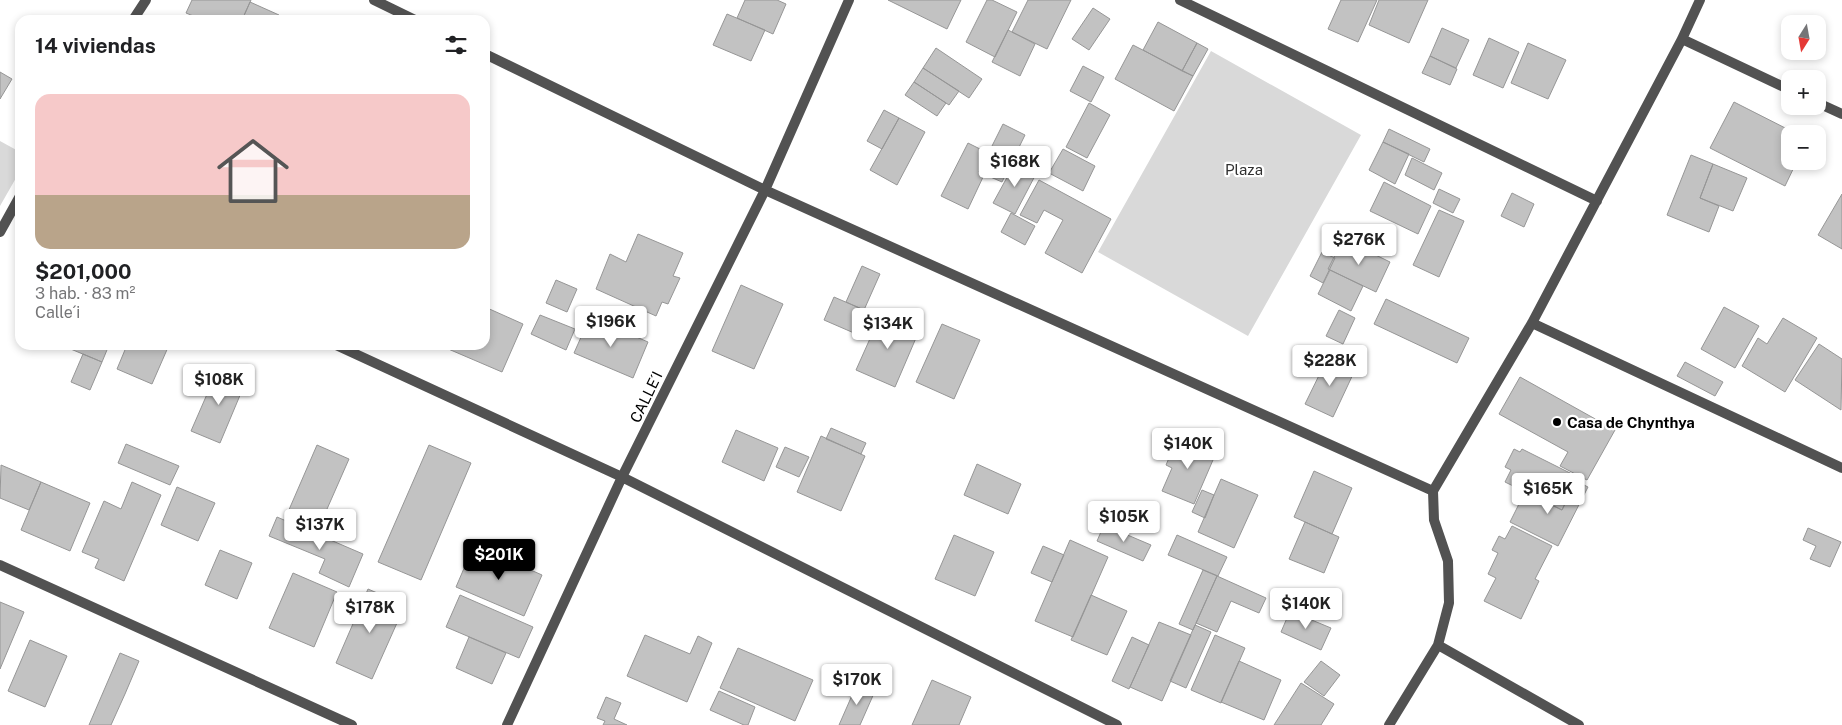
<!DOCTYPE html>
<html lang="es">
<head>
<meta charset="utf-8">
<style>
  body { margin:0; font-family:"Public Sans",sans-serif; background:#f6f6f6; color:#202124; height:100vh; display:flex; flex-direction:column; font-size:19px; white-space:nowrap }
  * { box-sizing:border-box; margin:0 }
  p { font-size:16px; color:#757577 }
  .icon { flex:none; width:28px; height:28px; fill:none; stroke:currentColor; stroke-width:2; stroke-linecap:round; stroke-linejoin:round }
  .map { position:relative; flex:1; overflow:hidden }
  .side { position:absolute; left:15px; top:15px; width:475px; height:335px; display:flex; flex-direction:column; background:#fff; border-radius:15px; box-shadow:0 2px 8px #0003 }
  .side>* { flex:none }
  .needle { width:32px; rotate:191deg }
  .fabs { position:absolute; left:1781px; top:15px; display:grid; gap:10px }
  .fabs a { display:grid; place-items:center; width:45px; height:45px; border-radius:10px; background:#fff; box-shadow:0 2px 8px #0003; font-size:25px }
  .price { position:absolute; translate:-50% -42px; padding:0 11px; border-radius:5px; background:#fff; color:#222; font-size:16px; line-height:32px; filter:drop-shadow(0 1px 2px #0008) }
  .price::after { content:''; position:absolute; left:50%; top:30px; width:15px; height:11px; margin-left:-8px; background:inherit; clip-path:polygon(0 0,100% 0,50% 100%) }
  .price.current { background:#000; color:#fff }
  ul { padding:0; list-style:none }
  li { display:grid; align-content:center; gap:10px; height:265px; padding:0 20px }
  li span { display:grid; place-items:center; height:155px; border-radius:15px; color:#555 }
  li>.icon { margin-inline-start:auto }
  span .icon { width:90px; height:90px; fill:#fffc; stroke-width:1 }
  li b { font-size:21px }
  h2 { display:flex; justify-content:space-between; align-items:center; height:60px; padding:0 20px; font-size:21px }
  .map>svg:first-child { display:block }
  .green { fill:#d9d9d9 }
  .building { fill:#c2c2c2; stroke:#969696 }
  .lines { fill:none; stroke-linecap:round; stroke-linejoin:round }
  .street { stroke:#525252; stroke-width:10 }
  .poi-dot { fill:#000; stroke:#fff; stroke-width:2 }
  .labels { text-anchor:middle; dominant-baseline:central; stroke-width:4.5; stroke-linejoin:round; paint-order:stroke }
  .park-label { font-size:15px; fill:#303030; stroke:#fff }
  .street-label { font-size:15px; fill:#000; stroke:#fff }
  .poi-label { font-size:15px; font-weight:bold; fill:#000; stroke:#fff; text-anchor:start }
</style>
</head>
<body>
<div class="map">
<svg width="1842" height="725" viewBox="0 0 1842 725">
  <rect width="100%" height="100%" fill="#fff"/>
  <path class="green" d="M1211,51L1361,135L1248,336L1098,252Z
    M0,141L20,152V171L0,206Z"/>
  <path class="building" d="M192,0H251L242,20H203L186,13Z
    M745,0H777L786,4L773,34L737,18Z
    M888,0H961L947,29Z
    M987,0H992L1017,12L995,57L966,42Z
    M1028,0H1071L1047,49L1012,32Z
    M1341,0H1377L1358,42L1328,29Z
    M1379,0H1428L1409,43L1369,25Z
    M250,2L279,15L277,20H242Z
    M1093,8L1110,19L1089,50L1072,39Z
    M727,14L765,30L751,61L713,45Z
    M1158,22L1197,43L1182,71L1143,50Z
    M1442,28L1469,40L1456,68L1430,56Z
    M1008,30L1035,44L1020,76L992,62Z
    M1489,38L1519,52L1503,88L1473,75Z
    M1197,43L1208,49L1193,76L1182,71Z
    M1528,43L1566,60L1548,99L1511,83Z
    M1133,45L1193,76L1174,111L1115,79Z
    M936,48L982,79L969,98L923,68Z
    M1430,56L1457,69L1450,85L1422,73Z
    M1083,66L1104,77L1091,102L1070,91Z
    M923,68L959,91L949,105L914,82Z
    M0,72L12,79L0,99Z
    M914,82L946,103L937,116L905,95Z
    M1734,102L1797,134H1790V161H1797L1785,186L1710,148Z
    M1089,103L1110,115L1087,158L1066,147Z
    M884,110L899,118L882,149L867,141Z
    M899,118L925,132L897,185L870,170Z
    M1003,124L1025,135L1002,182L979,172Z
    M1389,129L1430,149L1424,162L1383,142Z
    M1383,142L1409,154L1395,184L1369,170Z
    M968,143L988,153L979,172L984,175L968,209L941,196Z
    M1063,149L1095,166L1083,191L1049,173Z
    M1691,155L1713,164L1700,198L1719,206L1709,232L1667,215Z
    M1412,158L1442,173L1434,190L1405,175Z
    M1016,161L1037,172L1015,214L993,203Z
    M1713,164L1747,178L1733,211L1700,198Z
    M1039,180L1111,219L1082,273L1045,253L1063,220L1044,210L1037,223L1020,215Z
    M1384,182L1431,206L1418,234L1370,211Z
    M1439,189L1460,199L1453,213L1433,203Z
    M1512,193L1534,204L1524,227L1501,216Z
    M1842,194V249L1818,235Z
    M1439,210L1464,221L1439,277L1413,265Z
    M1011,213L1035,226L1025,245L1001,232Z
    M638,234L683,253L673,276L680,278L668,304L662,302L656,316L596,289L610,254L626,262Z
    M1343,239L1390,262L1376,292L1328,269Z
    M1322,252L1335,258L1323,283L1310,276Z
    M862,266L880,274L864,310L846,302Z
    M1330,270L1363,286L1351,311L1318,294Z
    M556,280L577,289L567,312L546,303Z
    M741,285L783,304L754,369L712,351Z
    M834,297L864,310L854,333L824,320Z
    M1386,299L1469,338L1457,363L1374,324Z
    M485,307L523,324L502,372L439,345H485Z
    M1724,307L1759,326L1735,368L1701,349Z
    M1339,310L1355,318L1343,344L1326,336Z
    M881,314L894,320L896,315L911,321L909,327L919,331L895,387L856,370Z
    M540,315L575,329L566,350L531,334Z
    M590,317L648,342L633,378L574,353Z
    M1783,318L1817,338L1785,392L1742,366L1758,338L1767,344Z
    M942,324L980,340L954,399L916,382Z
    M1819,344L1842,359L1841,410L1795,380Z
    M61,345H109L102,362Z
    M127,345H169L152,384L117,369Z
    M83,354L102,362L90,390L71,382Z
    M1328,357L1355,370L1333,417L1305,404Z
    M1685,362L1723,382L1715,396L1677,376Z
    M218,369L246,381L220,443L191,431Z
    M1520,377L1615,430L1587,480L1560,466L1568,452L1499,414Z
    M831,428L866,443L861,454L826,439Z
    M736,430L778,448L764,481L722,462Z
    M821,436L865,456L841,511L797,492Z
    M1178,437L1216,453L1194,504L1162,491L1172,468L1166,465Z
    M126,444L179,466L170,485L118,463Z
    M317,445L349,459L320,525L288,512Z
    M429,445L471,463L421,580L378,562Z
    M785,447L809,457L799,477L776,467Z
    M1514,449L1520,452L1522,449L1578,477L1562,510L1505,482L1511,470L1505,467Z
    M977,464L1021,484L1008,514L964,495Z
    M1,465L41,482L29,510L0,498Z
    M1314,471L1352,488L1332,534L1294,517Z
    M1221,479L1258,495L1234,548L1198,532Z
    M1576,481L1588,487L1558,546L1510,522L1525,492L1562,510Z
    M41,482L90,503L70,551L21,530Z
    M132,482L161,495L124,581L95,568L99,559L82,552L104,501L121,509Z
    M177,487L215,503L198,541L161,525Z
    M1202,490L1214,495L1205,518L1192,512Z
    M277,517L363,554L349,587L319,573L325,559L269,536Z
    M1305,522L1339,537L1324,573L1289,559Z
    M1104,525L1151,545L1143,561L1097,541Z
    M1512,526L1552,546L1535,579L1539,581L1521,619L1484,601L1496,578L1488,574L1498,553L1492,550L1499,536L1505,539Z
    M1808,528L1841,542L1830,567L1810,559L1816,546L1803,540Z
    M954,535L994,552L975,596L935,579Z
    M1177,535L1227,557L1218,576L1168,555Z
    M1070,540L1108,557L1073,637L1035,621Z
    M474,545L542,575L524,616L456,587Z
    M1043,546L1064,555L1052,582L1031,573Z
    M220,550L252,563L237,599L205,585Z
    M1203,570L1217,576L1193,630L1179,624Z
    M293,573L337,592L314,647L269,628Z
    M1217,576L1266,598L1259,613L1231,601L1217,632L1196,623Z
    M368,589L405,605L372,679L336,663Z
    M460,595L533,627L519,658L446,627Z
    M1091,595L1127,611L1107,655L1071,640Z
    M0,602L24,612L0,669Z
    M1290,611L1331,628L1321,650L1281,632Z
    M1159,622L1191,635L1162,701L1130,687Z
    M1195,625L1211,632L1186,688L1170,681Z
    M645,635L690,654L698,636L712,643L687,702L627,676Z
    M1215,635L1245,648L1221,703L1191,690Z
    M469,637L506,653L492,684L456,668Z
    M1132,637L1149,645L1129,689L1112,681Z
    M30,640L67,656L45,707L8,691Z
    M738,648L813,680L795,721L720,688Z
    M120,653L139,661L125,694L111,725H89Z
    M1239,661L1281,680L1264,720L1221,702Z
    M1321,661L1340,675L1324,696L1304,682Z
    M932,680L971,697L959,725H912Z
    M1301,683L1334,704L1321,725H1274Z
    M857,684L875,691L860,725H839Z
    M719,691L755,707L748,725H744L710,710Z
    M606,697L621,703L614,719L627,725H603L605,721L597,718Z"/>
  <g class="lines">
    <path class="street" d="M374,0L415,20
      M1180,0L1597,201
      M133,20L146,0
      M1682,39L1790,90
      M485,54L765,190L1433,491
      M1818,103L1842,114
      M0,232L20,196
      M1532,323L1842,468
      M336,345L622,477L1117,725
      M0,565L352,725
      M1438,645L1579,725
      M507,725L622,477L765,190L849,0
      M1389,725L1438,645L1449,603L1448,561L1434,520L1433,491L1532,323L1682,39L1700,0"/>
  </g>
  <circle class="poi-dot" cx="1557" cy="422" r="5"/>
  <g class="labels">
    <g class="park-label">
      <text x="1244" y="169">Plaza</text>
    </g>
    <g class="street-label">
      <text transform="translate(646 397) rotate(-64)">CALLE´I</text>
    </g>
    <g class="poi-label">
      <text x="1567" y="422">Casa de Chynthya</text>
    </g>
  </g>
</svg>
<div class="fabs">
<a><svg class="needle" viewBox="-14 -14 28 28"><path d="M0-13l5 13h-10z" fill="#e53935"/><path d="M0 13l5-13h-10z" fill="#757577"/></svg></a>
<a>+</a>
<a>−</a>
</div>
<b class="price" style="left:1015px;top:188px">$168K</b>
<b class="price" style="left:1359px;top:266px">$276K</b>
<b class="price" style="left:611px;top:348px">$196K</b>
<b class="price" style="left:888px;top:350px">$134K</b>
<b class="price" style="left:1330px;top:387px">$228K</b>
<b class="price" style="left:219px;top:406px">$108K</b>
<b class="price" style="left:1188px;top:470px">$140K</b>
<b class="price" style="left:1548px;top:515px">$165K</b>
<b class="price" style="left:1124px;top:543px">$105K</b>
<b class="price" style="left:320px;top:551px">$137K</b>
<b class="price current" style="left:499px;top:581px">$201K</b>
<b class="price" style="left:1306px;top:630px">$140K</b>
<b class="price" style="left:370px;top:634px">$178K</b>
<b class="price" style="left:857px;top:706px">$170K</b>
<section class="side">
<h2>14 viviendas<svg class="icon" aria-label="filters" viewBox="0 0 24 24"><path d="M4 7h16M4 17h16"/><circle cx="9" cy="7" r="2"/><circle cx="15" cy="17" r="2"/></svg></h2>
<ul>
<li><span style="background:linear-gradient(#f6c9c9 65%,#b9a48a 0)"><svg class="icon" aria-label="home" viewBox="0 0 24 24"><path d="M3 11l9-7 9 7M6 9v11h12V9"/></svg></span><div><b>$201,000</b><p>3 hab. · 83 m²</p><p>Calle´i</p></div></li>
</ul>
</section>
</div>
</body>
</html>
